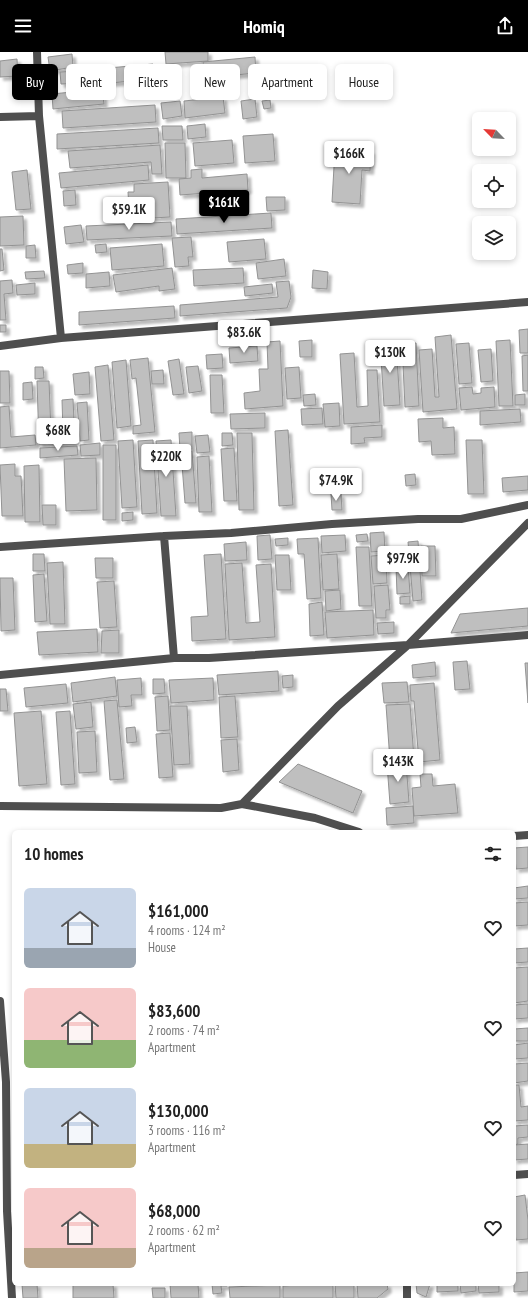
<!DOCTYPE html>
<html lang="en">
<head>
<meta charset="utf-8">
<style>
  body { margin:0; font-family:"PT Sans Narrow",sans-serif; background:#f2f2f2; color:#222; height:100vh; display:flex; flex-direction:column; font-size:15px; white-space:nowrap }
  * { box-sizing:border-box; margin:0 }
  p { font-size:13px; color:#767676 }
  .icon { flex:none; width:22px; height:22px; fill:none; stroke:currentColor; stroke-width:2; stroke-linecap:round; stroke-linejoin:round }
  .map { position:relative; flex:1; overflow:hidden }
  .sheet { position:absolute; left:12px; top:778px; width:504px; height:456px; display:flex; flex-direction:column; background:#fff; border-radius:6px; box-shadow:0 2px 6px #0003 }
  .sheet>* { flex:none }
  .hud { position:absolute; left:12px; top:12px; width:504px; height:36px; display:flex; gap:8px }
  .needle { width:26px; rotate:295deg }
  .controls { position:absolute; left:472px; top:60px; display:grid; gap:8px }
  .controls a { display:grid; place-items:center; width:44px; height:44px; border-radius:6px; background:#fff; box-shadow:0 2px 6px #0003; font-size:20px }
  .price { position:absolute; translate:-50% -34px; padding:0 9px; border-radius:4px; background:#fff; color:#222; font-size:13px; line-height:26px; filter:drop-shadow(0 1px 2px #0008) }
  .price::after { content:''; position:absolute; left:50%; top:24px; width:12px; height:9px; margin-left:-6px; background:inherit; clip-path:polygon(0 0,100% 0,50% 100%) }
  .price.current { background:#000; color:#fff }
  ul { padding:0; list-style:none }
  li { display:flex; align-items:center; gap:12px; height:100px; padding:0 12px }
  li span { display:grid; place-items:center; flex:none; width:112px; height:80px; border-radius:6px; color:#555 }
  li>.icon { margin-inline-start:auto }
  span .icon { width:48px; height:48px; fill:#fffc; stroke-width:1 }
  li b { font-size:17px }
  h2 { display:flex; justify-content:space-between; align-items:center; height:48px; padding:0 12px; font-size:17px }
  .chip { padding:0 14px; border-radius:6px; background:#fff; box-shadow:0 2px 6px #0003; font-size:14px; line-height:36px }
  .chip.current { background:#000; color:#fff }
  header { display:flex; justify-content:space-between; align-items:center; height:52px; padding:0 12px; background:#000; color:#fff; font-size:18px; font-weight:700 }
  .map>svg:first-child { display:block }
  .building { fill:#bfbfbf; stroke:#939393; filter:url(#shadow) }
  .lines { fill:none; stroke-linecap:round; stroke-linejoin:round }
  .minor { stroke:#4f4f4f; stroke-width:8 }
</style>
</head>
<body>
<header><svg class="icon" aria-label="menu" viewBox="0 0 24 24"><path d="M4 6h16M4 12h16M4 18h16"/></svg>Homiq<svg class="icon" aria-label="share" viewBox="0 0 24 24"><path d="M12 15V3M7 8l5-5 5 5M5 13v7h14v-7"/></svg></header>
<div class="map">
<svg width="528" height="1246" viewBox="0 0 528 1246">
  <defs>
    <filter id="shadow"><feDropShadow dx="3.5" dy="3.5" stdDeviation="1" flood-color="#0004"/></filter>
  </defs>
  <rect width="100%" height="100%" fill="#fff"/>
  <path class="building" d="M165,0H208V9L166,12Z
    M72,2L73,15L50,19L48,5Z
    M255,5L256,21L204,26L203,10Z
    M17,7L18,24L0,25V9Z
    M153,12L154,27L99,32L97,17Z
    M95,18V31L61,32L60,20Z
    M102,37L104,52L53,57L52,42Z
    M223,45L225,61L185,66L184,49Z
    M255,47L257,65L243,67L241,49Z
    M270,48L271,56L264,57L262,49Z
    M180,49L182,64L163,67L161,51Z
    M155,53L156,70L63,76L62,59Z
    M205,72L206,85L188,87L187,74Z
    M162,74H182L183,88H163Z
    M158,76L159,91L57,97V82Z
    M273,82L275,109L245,111L243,84Z
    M232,88L234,111L195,114L193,91Z
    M165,91H185L186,126H166Z
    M160,93L162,122H152L151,110L70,116L68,99Z
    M335,97L371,99L370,119L362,118L360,152L332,150Z
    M148,113L149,128L61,136L59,121Z
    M202,117V126L247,122L248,138L180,143L179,127L191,126V118Z
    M27,118L31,157L16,158L12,120Z
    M168,130L170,165L136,167V156L129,157L128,140H134V132Z
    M75,138L76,153L64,154L63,139Z
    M266,145H285V158L267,159Z
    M271,161L272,176L177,182L176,167Z
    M23,164L24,193L0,194V165Z
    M171,170L172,184L87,188L86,174Z
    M81,173L84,190L66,192L64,175Z
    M191,185L193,205H188L189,214L175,215L172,186Z
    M264,187L266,207L229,210L227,190Z
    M106,192L107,200L96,201L95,193Z
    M162,192L164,214L112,218L110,196Z
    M35,193L36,206H26V194Z
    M0,197H2L4,218L0,219Z
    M284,207L286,224L258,227L256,211Z
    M83,211V221L68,222L67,213Z
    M172,216L175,237L159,239V234L116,240L113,223Z
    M243,216L244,231L194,234L193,218Z
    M313,218L328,220L327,237L312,236Z
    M44,219L45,226L26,227L25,220Z
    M109,220L110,234L86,236V222Z
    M12,228L13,241L4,242L6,268H0V229Z
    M289,229L291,245L287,256L180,264V253L278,245L276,230Z
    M35,231V242L17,243L16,233Z
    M272,232L273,241L245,244L244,235Z
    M174,254L175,266L79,273V260Z
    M0,273H6V280H0Z
    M528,277V301H520L519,278Z
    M451,283L457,357L423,360L419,298L432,297L435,345H439L435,285Z
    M312,288V305H300L299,289Z
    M510,288L513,354H499L496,289Z
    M280,289L283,354L245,357L244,341L260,339L259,317H268L267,290Z
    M380,290H396L400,353L384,354Z
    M416,291L419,354L405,355L402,292Z
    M469,291L472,331L459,332L456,292Z
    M257,294L258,309L230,311L229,296Z
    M491,297L493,329L481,330L478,298Z
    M354,301L357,355L368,354L367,318H377L380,370L344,372L340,302Z
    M222,302L223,316L207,317L206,303Z
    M528,303V339H523L522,304Z
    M148,306L155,380L133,382V374L141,373L136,326L132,327L130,308Z
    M179,307L184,342L173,343L168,309Z
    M126,308L131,374L117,376L112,310Z
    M108,313L114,388L101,389L95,315Z
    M198,314L202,339L189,341L186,315Z
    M35,315H43L44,326L35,327Z
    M299,315L301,346L287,347L285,316Z
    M163,318L164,332H152L151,319Z
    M0,319H9L10,351H0Z
    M89,320L90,342L75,343L73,322Z
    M210,323H222L224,361H211Z
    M37,329H49L51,380H63L62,348L73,347L75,390L39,392Z
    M32,330L33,347L23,348V331Z
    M472,335L473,342L481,341V336L494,335L495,355L461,358L459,336Z
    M315,342L316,353L304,354L303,343Z
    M525,342V353H515V343Z
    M87,350L89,388L80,389L77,351Z
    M339,351L340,374L325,375L323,352Z
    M9,354L11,385L35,383L36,393L0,396V355Z
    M322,356L323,372L302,373L301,357Z
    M520,357L521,370L480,373V359Z
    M265,361V376L231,377L230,362Z
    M443,366V376L454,375L455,402L432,403L431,389L419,390L418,367Z
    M382,373V385L364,386L365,391L351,392V375Z
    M288,378L293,453L279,454L275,379Z
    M192,380V397L180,398L179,381Z
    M222,381H232L233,393L222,394Z
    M237,381H252L254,458H239Z
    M208,383L210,400L197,401L195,384Z
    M133,388L137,455L122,456L118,389Z
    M153,388L157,461L142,462L138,389Z
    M171,388L176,464H161L156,389Z
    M466,388H482L484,442H468Z
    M100,391V403L81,404L80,393Z
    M103,393H116V468H103Z
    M77,394L78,403L40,406V396Z
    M234,396L237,449H224L221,397Z
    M192,399L196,451H185L181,400Z
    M209,404L212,460H199L197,405Z
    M96,406L97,458L66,459L64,407Z
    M15,412V424H21L23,464H2L0,413Z
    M39,413L40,470H25L24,414Z
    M415,422L416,433L406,434L405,423Z
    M528,424V438L503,440L502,426Z
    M331,442H341L342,458H332Z
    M42,453H56V473H43Z
    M133,460V468L122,469V461Z
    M384,480L385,499L371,500L370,481Z
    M367,482L368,489L357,490L356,483Z
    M270,483L272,507L258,508L257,484Z
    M345,483L346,499L322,501L321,484Z
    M288,486V493L276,494L275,487Z
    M318,486L321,546L307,547L304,502H298L297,487Z
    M418,489L422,548L413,549L408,490Z
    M246,490L247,508L225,509L224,492Z
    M421,494H435L436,524H422Z
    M356,495H369L372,554H359Z
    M33,502H44L45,519H33Z
    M221,502L226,587L192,589L191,565L208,564L204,503Z
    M337,502L339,537L323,538L321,503Z
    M275,503H289L291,538H277Z
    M386,503L387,531L373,532L371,504Z
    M95,506H113V526H96Z
    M63,510L65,572H50L47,511Z
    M242,511L246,571L260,570L256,513L271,512L275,585L229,588L225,512Z
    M396,514H408L410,541L397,542Z
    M44,522L47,569L35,570L33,523Z
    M0,526H13L15,578L1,579Z
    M114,529L117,575L100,576L97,530Z
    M388,533L390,558H386V566H376L374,534Z
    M340,538L341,557L326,559L325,539Z
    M410,544V552H400V545Z
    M322,550L324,583L310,584L309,552Z
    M528,556V574L451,581L460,562Z
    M373,558L374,583L327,586L325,560Z
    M394,570V581L378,582L377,571Z
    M97,577L98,600L39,603L37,580Z
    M119,578V601H101L102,579Z
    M467,609L470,637L455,638L453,610Z
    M435,610L436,624L413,626L412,613Z
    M525,611H528V651Z
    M278,619L279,639L219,643L217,623Z
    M293,623V635L283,636L282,624Z
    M115,625L117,644L73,650L71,631Z
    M141,626L142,643H131L132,654L119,655L117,628Z
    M213,626L214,648L171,651L169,628Z
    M153,627H164L165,641L153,642Z
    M407,630L409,650L384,651L382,631Z
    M434,631L440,708L419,710L414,649H411L410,633Z
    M66,632L68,651L26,655L24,636Z
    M0,637H6L8,659H0Z
    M168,644L170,678L157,679L155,645Z
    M235,644L238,685L221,686L219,645Z
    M117,648L124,727L110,728L104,649Z
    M91,650L93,675L76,677L73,652Z
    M410,652L414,707L390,709L386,653Z
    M170,654H187L190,712L174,713Z
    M41,659L47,732L19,734L14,661Z
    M70,659L75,732L61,733L56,660Z
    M135,675L137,690L127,691L126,676Z
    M95,679L97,720L79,721L77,680Z
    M170,681L173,725L159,726L156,682Z
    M237,687L239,718L223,720L221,688Z
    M406,710L409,750L390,752L387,712Z
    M298,712L362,739L353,761L279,730Z
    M420,722H432L433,734L455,732L458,761L414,764L412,736L421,735Z
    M413,754L414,771L387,773L386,756Z
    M528,795V816L516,817L514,796Z
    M528,834V846L514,847V836Z
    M528,850V873L514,874V851Z
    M528,896V910L514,911V897Z
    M528,915V949L514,951V916Z
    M528,952V966L514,967V953Z
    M528,976V989H514V977Z
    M528,991V1006L514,1007V993Z
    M528,1011V1029L514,1031V1012Z
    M514,1033H519L521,1055L528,1054V1068L514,1069Z
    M528,1073V1085L518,1086V1092L514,1093V1074Z
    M528,1092V1107L514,1108V1093Z
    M525,1143L528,1168V1187L516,1188L514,1175V1145Z
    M528,1220V1239L514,1240V1221Z
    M22,1232H37L38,1246H23Z
    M73,1232H113L114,1246H73Z
    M170,1232H198L199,1246H171Z
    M212,1232H227V1234H221L222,1241L213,1242Z
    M313,1232H333V1246H283V1234Z
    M335,1232H354V1246H336Z
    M357,1232H387L388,1237L377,1246H358Z
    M416,1232H430L426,1245L417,1241Z
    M437,1232H458V1239L437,1240Z
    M460,1232H476V1239L461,1241Z
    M478,1232H499V1240L479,1241Z
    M280,1233V1246H230L229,1235Z
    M152,1236H165V1246H153Z"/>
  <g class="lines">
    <path class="minor" d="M37,0L39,64L61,286
      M0,65L39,64
      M0,294L61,286L528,250
      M164,484L174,606
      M0,495L164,484L231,481L332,472L418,467H461L528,453
      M0,623L174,606H209L408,593L528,583
      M242,752L315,766L359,780
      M0,754L221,756L242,752L338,654L408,593L528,471
      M514,784L528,783
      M0,949L6,1030L7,1159L12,1246
      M514,1123L528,1122
      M407,1246V1232"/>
  </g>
</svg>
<div class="controls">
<a><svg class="needle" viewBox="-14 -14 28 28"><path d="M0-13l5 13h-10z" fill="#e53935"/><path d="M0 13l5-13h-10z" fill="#767676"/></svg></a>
<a><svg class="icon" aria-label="locate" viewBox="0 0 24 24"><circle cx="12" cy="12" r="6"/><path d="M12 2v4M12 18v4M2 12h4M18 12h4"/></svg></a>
<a><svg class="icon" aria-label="layers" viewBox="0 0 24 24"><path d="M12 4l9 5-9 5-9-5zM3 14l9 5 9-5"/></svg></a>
</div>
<b class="price" style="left:349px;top:123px">$166K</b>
<b class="price current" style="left:224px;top:172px">$161K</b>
<b class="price" style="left:129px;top:179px">$59.1K</b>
<b class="price" style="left:244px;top:302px">$83.6K</b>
<b class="price" style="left:390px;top:322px">$130K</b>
<b class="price" style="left:58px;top:400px">$68K</b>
<b class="price" style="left:166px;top:426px">$220K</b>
<b class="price" style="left:336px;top:450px">$74.9K</b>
<b class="price" style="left:403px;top:528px">$97.9K</b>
<b class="price" style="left:398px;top:731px">$143K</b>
<div class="hud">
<a class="chip current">Buy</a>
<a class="chip">Rent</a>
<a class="chip">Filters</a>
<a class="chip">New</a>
<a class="chip">Apartment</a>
<a class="chip">House</a>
</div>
<section class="sheet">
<h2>10 homes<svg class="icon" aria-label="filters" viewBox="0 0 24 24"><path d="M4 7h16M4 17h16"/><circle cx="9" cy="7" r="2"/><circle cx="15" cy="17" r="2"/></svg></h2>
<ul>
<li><span style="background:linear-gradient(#c9d6e8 75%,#9aa5b1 0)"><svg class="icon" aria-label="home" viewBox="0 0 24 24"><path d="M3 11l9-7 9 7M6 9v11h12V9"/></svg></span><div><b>$161,000</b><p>4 rooms · 124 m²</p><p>House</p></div><svg class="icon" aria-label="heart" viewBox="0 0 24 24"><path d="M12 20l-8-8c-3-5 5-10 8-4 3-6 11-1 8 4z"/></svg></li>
<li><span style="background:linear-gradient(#f6c9c9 65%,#8fb573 0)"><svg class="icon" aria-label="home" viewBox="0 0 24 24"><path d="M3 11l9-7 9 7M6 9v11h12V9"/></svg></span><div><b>$83,600</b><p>2 rooms · 74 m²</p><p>Apartment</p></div><svg class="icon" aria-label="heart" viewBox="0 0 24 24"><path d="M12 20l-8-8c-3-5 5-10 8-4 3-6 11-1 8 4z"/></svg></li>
<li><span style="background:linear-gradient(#c9d6e8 70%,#c2b280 0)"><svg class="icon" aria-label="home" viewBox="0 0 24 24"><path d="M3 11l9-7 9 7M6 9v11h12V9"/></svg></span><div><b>$130,000</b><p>3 rooms · 116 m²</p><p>Apartment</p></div><svg class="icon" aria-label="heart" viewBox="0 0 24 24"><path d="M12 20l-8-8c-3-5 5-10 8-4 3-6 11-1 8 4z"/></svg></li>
<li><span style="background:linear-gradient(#f6c9c9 75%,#b9a48a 0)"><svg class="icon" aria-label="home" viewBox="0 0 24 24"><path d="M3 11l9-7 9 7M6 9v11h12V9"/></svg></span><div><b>$68,000</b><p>2 rooms · 62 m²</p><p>Apartment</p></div><svg class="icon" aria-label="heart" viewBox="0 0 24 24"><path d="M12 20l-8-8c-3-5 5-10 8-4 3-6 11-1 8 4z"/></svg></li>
</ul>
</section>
</div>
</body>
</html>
